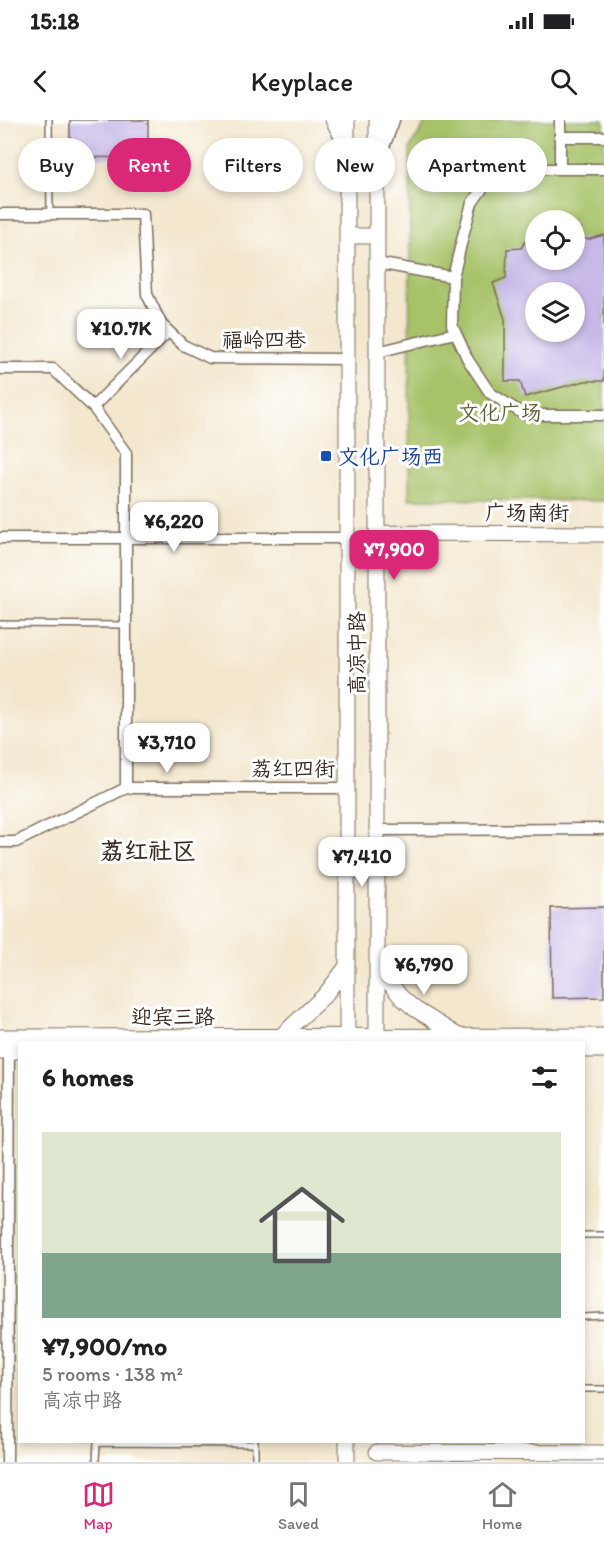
<!DOCTYPE html>
<html lang="en">
<head>
<meta charset="utf-8">
<style>
  body { margin:0; font-family:Itim,"LXGW WenKai TC",sans-serif; background:#f2f2f2; color:#202124; height:100vh; display:flex; flex-direction:column; font-size:22px; white-space:nowrap }
  * { box-sizing:border-box; margin:0 }
  p { font-size:20px; color:#757577 }
  .icon { flex:none; width:33px; height:33px; fill:none; stroke:currentColor; stroke-width:2; stroke-linecap:round; stroke-linejoin:round }
  .map { position:relative; flex:1; overflow:hidden }
  .drawer { position:absolute; left:18px; top:921px; width:567px; height:402px; display:flex; flex-direction:column; background:#fff; border-radius:0px; box-shadow:0 3px 9px #0003 }
  .drawer>* { flex:none }
  .hud { position:absolute; left:18px; top:18px; width:568px; height:54px; display:flex; gap:12px }
  .buttons { position:absolute; left:525px; top:90px; display:grid; gap:12px }
  .buttons a { display:grid; place-items:center; width:60px; height:60px; border-radius:50%; background:#fff; box-shadow:0 3px 9px #0003; font-size:30px }
  .price { position:absolute; translate:-50% -51px; padding:0 14px; border-radius:12px; background:#fff; color:#222; font-size:20px; line-height:39px; filter:drop-shadow(0 2px 3px #0008) }
  .price::after { content:''; position:absolute; left:50%; top:36px; width:18px; height:14px; margin-left:-9px; background:inherit; clip-path:polygon(0 0,100% 0,50% 100%) }
  .price.active { background:#db2777; color:#fff }
  ul { padding:0; list-style:none }
  li { display:grid; align-content:center; gap:12px; height:318px; padding:0 24px }
  li+li { border-top:2px solid #e0e0e0 }
  li span { display:grid; place-items:center; height:186px; border-radius:0px; color:#555 }
  li>.icon { margin-inline-start:auto }
  span .icon { width:108px; height:108px; fill:#fffc; stroke-width:1 }
  li b { font-size:26px }
  h2 { display:flex; justify-content:space-between; align-items:center; height:72px; padding:0 24px; font-size:26px }
  .pill { padding:0 21px; border-radius:27px; background:#fff; box-shadow:0 3px 9px #0003; font-size:21px; line-height:54px }
  .pill.active { background:#db2777; color:#fff }
  .status { display:flex; justify-content:space-between; align-items:center; height:42px; padding:0 30px; background:#fff; direction:ltr }
  .status svg { height:16px; fill:currentColor }
  header { display:flex; justify-content:space-between; align-items:center; height:78px; padding:0 24px; background:#fff; font-size:27px; font-weight:600 }
  .tab-bar { display:flex; justify-content:space-around; align-items:center; height:84px; border-top:2px solid #e0e0e0; background:#fff; font-size:16px; color:#757577 }
  .tab-bar a { display:grid; justify-items:center; gap:3px }
  .tab-bar .active { color:#db2777 }
  .map>svg:first-child { display:block }
  .green { fill:#a7c269; stroke:#717644; stroke-width:1.5; fill-rule:evenodd }
  .building { fill:#c8b9e8; fill-rule:evenodd }
  .lines { fill:none; stroke-linecap:round; stroke-linejoin:round }
  .lane-casing { stroke:#7b6c5c; stroke-width:8 }
  .street-casing { stroke:#7b6c5c; stroke-width:13 }
  .secondary-casing { stroke:#7b6c5c; stroke-width:17 }
  .primary-casing { stroke:#7b6c5c; stroke-width:19 }
  .lane { stroke:#fff; stroke-width:5 }
  .street { stroke:#fff; stroke-width:10 }
  .secondary { stroke:#fff; stroke-width:15 }
  .primary { stroke:#fff; stroke-width:16 }
  .transit-dot { fill:#1a4fb4; stroke:#fff; stroke-width:2 }
  .labels { text-anchor:middle; dominant-baseline:central; stroke-width:6; stroke-linejoin:round; paint-order:stroke }
  .street-label { font-size:21px; fill:#3b2a1e; stroke:#fff }
  .park-label { font-size:21px; fill:#615f38; stroke:#fff }
  .transit-label { font-size:21px; fill:#164399; stroke:#fff; text-anchor:start }
  .quarter-label { font-size:24px; font-weight:bold; fill:#3b2a1e; stroke:#fff }
</style>
</head>
<body>
<div class="status"><b>15:18</b><svg viewBox="0 0 49 12"><path d="M0 12V9h3v3zM5 12V6h3v6zM10 12V3h3v9zM15 12V0h3v12zM26 1h20v11H26zM47 4h2v5h-2z"/></svg></div>
<header><svg class="icon" aria-label="back" viewBox="0 0 24 24"><path d="M15 5l-7 7 7 7"/></svg>Keyplace<svg class="icon" aria-label="search" viewBox="0 0 24 24"><circle cx="10" cy="10" r="6"/><path d="M15 15l6 6"/></svg></header>
<div class="map">
<svg width="604" height="1342" viewBox="0 0 604 1342">
  <rect width="100%" height="100%" fill="#fff"/>
  <filter id="ink" filterUnits="userSpaceOnUse"><feTurbulence type="fractalNoise" baseFrequency=".0167" numOctaves="2"/><feDisplacementMap in="SourceGraphic" scale="12" xChannelSelector="R" yChannelSelector="G"/><feConvolveMatrix kernelMatrix="1 2 1 2 8 2 1 2 1" color-interpolation-filters="sRGB"/></filter>
  <filter id="wash" filterUnits="userSpaceOnUse"><feTurbulence type="fractalNoise" baseFrequency=".008" numOctaves="4" result="noise"/><feDisplacementMap in="SourceGraphic" scale="24" xChannelSelector="R" yChannelSelector="G"/><feGaussianBlur stdDeviation="1.35" result="paint"/><feColorMatrix in="noise" values="0 0 0 0 0 0 0 0 0 0 0 0 0 0 0 0 0 1.4 0 .05"/><feComposite in="paint" operator="in"/></filter>
  <g filter="url(#wash)">
    <rect width="100%" height="100%" fill="#f3e7ce"/>
    <path class="green" d="M427,0H604V381L409,379L410,28ZM536,100H574V140H536ZM536,172H574V212H536Z"/>
    <g id="blocks">
      <path class="building" d="M70,0H148V38L70,37Z
        M536,105V140H574V119H590L604,115V261H585L525,277L520,261H505V199L493,163L506,158L507,129L521,128ZM536,172H574V212H536Z
        M604,787V877L552,878L551,788Z"/>
    </g>
  </g>
  <g filter="url(#ink)">
    <use href="#blocks" fill-opacity="0" stroke="#7b6c5c" stroke-width="1.5"/>
    <g class="lines">
      <g class="lane-casing">
        <path id="lane" d="M49,0L50,94
          M0,504L126,505
          M584,1115H604
          M584,1197L604,1196
          M584,1269H604
          M97,1323L255,1324
          M96,1342L97,1322
          M255,1342V1322"/>
      </g>
      <g class="street-casing">
        <path id="street" d="M560,0V49
          M560,17H604
          M604,49H528L504,52L487,62L472,83L464,112L453,157L452,205L468,240L490,273L525,295H604
          M0,94H143L147,174L161,204L183,225L210,238L347,239
          M377,143L453,157
          M377,232L455,213
          M0,249H53L93,287L126,333V668
          M93,287L168,212
          M0,418H347
          M377,710L604,709
          M0,722H16L126,668H347
          M7,1342L9,931"/>
      </g>
      <g class="secondary-casing">
        <path id="secondary" d="M333,0L346,24
          M347,0V922
          M377,0V922
          M347,116H377
          M377,413L604,414
          M347,751H377
          M377,847L401,877L415,889L460,917
          M0,917L604,916
          M280,917L325,875L347,846
          M584,930H604
          M0,931H20
          M347,1322V1342
          M377,1332L604,1333"/>
      </g>
      <g class="primary-casing">
        <path id="primary" d="M377,37L391,0"/>
      </g>
      <use href="#lane" class="lane"/>
      <use href="#street" class="street"/>
      <use href="#secondary" class="secondary"/>
      <use href="#primary" class="primary"/>
    </g>
  </g>
  <rect class="transit-dot" x="320" y="330" width="12" height="12" rx="3"/>
  <g class="labels">
    <g class="street-label">
      <text x="264" y="219">福岭四巷</text>
      <text x="527" y="392">广场南街</text>
      <text transform="translate(356 533) rotate(-90)">高凉中路</text>
      <text x="293" y="648">荔红四街</text>
      <text x="173" y="896">迎宾三路</text>
    </g>
    <g class="park-label">
      <text x="500" y="292">文化广场</text>
    </g>
    <g class="transit-label">
      <text x="338" y="336">文化广场西</text>
    </g>
    <g class="quarter-label">
      <text x="148" y="730">荔红社区</text>
    </g>
  </g>
</svg>
<div class="buttons">
<a><svg class="icon" aria-label="locate" viewBox="0 0 24 24"><circle cx="12" cy="12" r="6"/><path d="M12 2v4M12 18v4M2 12h4M18 12h4"/></svg></a>
<a><svg class="icon" aria-label="layers" viewBox="0 0 24 24"><path d="M12 4l9 5-9 5-9-5zM3 14l9 5 9-5"/></svg></a>
</div>
<b class="price" style="left:121px;top:240px">¥10.7K</b>
<b class="price" style="left:174px;top:433px">¥6,220</b>
<b class="price active" style="left:394px;top:461px">¥7,900</b>
<b class="price" style="left:167px;top:654px">¥3,710</b>
<b class="price" style="left:362px;top:768px">¥7,410</b>
<b class="price" style="left:424px;top:876px">¥6,790</b>
<div class="hud">
<a class="pill">Buy</a>
<a class="pill active">Rent</a>
<a class="pill">Filters</a>
<a class="pill">New</a>
<a class="pill">Apartment</a>
</div>
<section class="drawer">
<h2>6 homes<svg class="icon" aria-label="filters" viewBox="0 0 24 24"><path d="M4 7h16M4 17h16"/><circle cx="9" cy="7" r="2"/><circle cx="15" cy="17" r="2"/></svg></h2>
<ul>
<li><span style="background:linear-gradient(#dfe7d0 65%,#7fa58c 0)"><svg class="icon" aria-label="home" viewBox="0 0 24 24"><path d="M3 11l9-7 9 7M6 9v11h12V9"/></svg></span><div><b>¥7,900/mo</b><p>5 rooms · 138 m²</p><p>高凉中路</p></div></li>
</ul>
</section>
</div>
<nav class="tab-bar">
<a class="active"><svg class="icon" aria-label="map" viewBox="0 0 24 24"><path d="M3 6l6-2 6 2 6-2v14l-6 2-6-2-6 2zM9 4v14M15 6v14"/></svg>Map</a>
<a><svg class="icon" aria-label="saved" viewBox="0 0 24 24"><path d="M7 4h10v16l-5-4-5 4z"/></svg>Saved</a>
<a><svg class="icon" aria-label="home" viewBox="0 0 24 24"><path d="M3 11l9-7 9 7M6 9v11h12V9"/></svg>Home</a>
</nav>
</body>
</html>
